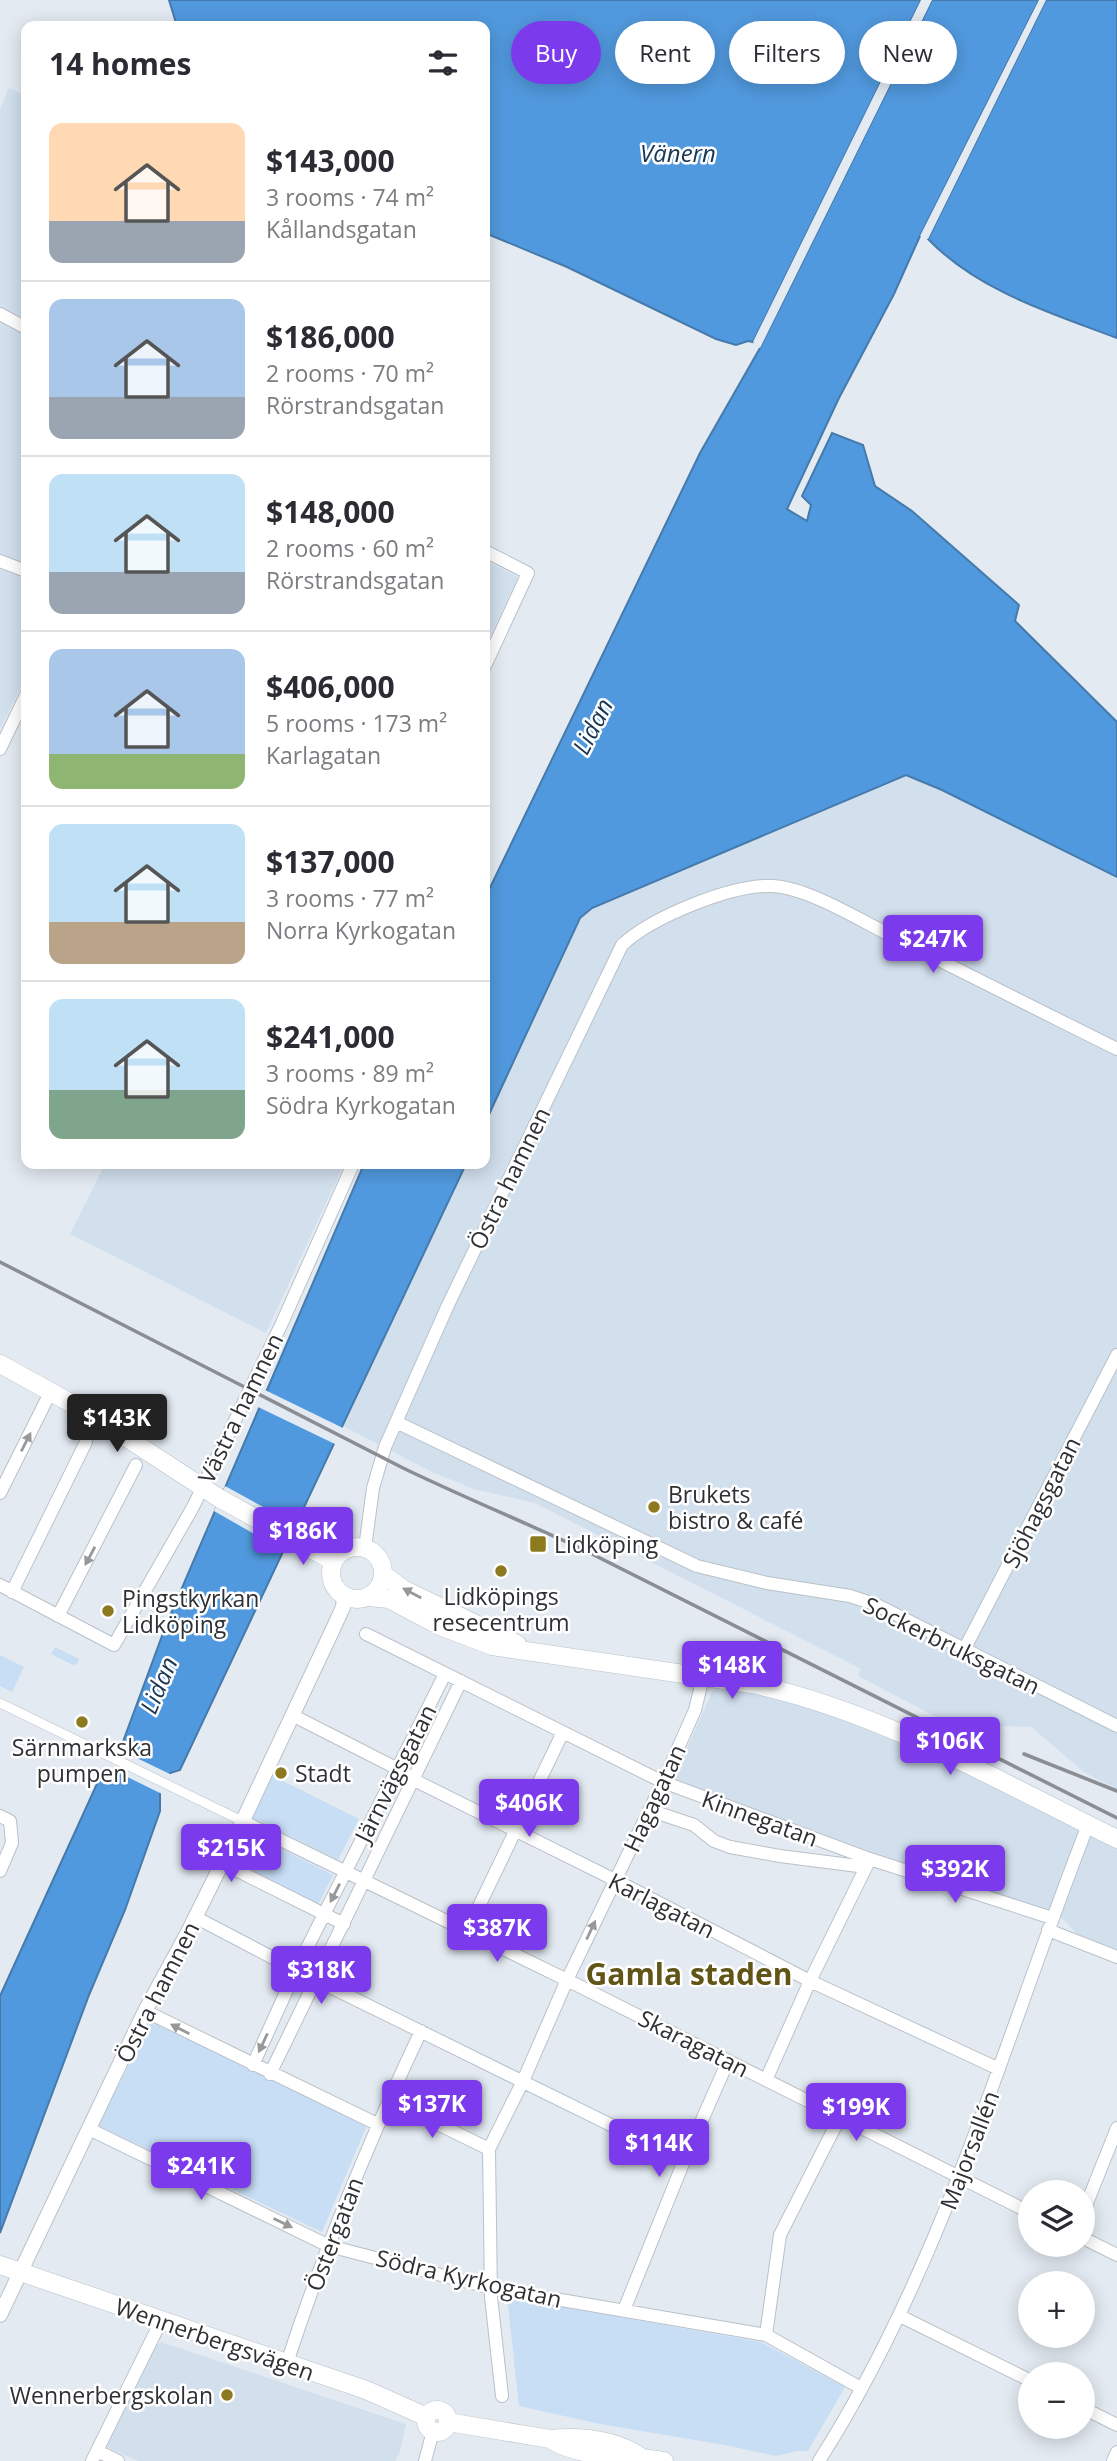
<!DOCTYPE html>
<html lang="en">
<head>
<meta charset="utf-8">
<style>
  body { margin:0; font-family:"Open Sans",sans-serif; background:#f7f7f7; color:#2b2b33; height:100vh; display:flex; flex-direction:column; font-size:26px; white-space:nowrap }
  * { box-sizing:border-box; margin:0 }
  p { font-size:23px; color:#7c7c81 }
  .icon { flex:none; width:38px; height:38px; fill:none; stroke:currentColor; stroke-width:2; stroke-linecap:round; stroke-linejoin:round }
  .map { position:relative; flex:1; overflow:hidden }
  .panel { position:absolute; left:21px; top:21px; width:469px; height:1148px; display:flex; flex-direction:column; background:#fff; border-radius:14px; box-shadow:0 4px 18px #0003 }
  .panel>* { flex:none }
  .hud { position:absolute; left:511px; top:21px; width:500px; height:63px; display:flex; gap:14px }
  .buttons { position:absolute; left:1018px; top:2180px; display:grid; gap:14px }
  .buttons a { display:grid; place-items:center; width:77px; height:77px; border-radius:50%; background:#fff; box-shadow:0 4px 18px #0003; font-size:35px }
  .price { position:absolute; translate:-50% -60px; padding:0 16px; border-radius:7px; background:#7c3aed; color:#fff; font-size:23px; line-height:46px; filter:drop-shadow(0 2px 4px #0008) }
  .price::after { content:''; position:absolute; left:50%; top:42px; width:21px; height:16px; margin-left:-10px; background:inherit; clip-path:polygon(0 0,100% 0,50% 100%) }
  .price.selected { background:#222; color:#fff }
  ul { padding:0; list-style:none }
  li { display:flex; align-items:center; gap:21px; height:175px; padding:0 28px }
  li+li { border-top:2px solid #e1e1e2 }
  li span { display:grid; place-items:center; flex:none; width:196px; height:140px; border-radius:14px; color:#555 }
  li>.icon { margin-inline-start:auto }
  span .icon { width:84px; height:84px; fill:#fffc; stroke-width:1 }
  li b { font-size:30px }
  h2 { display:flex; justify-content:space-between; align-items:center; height:84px; padding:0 28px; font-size:30px }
  .chip { padding:0 24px; border-radius:32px; background:#fff; box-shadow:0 4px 18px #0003; font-size:24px; line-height:63px }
  .chip.selected { background:#7c3aed; color:#fff }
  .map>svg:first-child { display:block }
  .built { fill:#d2dfed }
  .green { fill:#c8def5 }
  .water { fill:#5199de; stroke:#467aab; stroke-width:2 }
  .pier { fill:#e3eaf2 }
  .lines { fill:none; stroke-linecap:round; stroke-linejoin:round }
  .pedestrian-casing { stroke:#b9c1c8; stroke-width:10 }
  .minor-casing { stroke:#b9c1c8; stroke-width:14 }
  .tertiary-casing { stroke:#b9c1c8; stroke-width:16 }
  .secondary-casing { stroke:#b9c1c8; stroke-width:19 }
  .pedestrian { stroke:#fff; stroke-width:9 }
  .minor { stroke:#fff; stroke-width:12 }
  .tertiary { stroke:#fff; stroke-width:14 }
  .secondary { stroke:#fff; stroke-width:18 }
  .rail { stroke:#8a8e94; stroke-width:3.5 }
  .oneway { fill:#969899 }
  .poi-dot { fill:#8d791e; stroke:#fff; stroke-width:2.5 }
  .labels { text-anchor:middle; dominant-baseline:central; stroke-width:5; stroke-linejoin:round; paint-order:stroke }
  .street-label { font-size:23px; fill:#2e3033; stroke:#fff }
  .poi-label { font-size:23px; fill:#2e3033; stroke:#fff; text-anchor:start }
  .water-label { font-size:24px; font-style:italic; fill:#183653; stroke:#fff }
  .district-label { font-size:30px; font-weight:bold; fill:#615417; stroke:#fff }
</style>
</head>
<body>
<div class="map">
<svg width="1117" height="2461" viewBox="0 0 1117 2461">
  <rect width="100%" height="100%" fill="#e3eaf2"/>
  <path class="built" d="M9,88L26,96V677L0,729V109Z
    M485,560L518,577L485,647Z
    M906,775L942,790L1117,877V1789L1085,1773L1031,1727L950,1724L858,1676L861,1669L535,1503L474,1489L432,1472L343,1426L466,1164H485V1123L580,918L592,908Z
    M105,1164H344L266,1333L70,1234Z
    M713,1690H737L769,1696L827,1713L947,1763L1117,1848V1950L1077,1934L1062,1918L872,1852L673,1779Z
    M161,2342L406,2424L399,2455L395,2461H138L108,2448V2443L155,2346Z"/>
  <path class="green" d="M55,1647L79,1659L77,1664L73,1665L51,1654Z
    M0,1655L24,1667L12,1692L0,1686Z
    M267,1773L359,1819L338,1860L247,1815Z
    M241,1828L333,1875L318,1905L225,1858Z
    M151,2021L367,2125L322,2232L98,2126Z
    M507,2297L761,2342L845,2387L808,2451H798L776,2456L730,2446L600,2424L519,2406Z"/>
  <path class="water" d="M169,0H921L753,342L748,341L736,345L716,339L567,267L485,233V26H177Z
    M932,0H1039L920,236L894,294L839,398L787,509L807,521L811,505L802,496L832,433L863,445L875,486L912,511L1019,605L1015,621L1117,722V877L942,790L906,775L592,908L580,918L485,1123V898L700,453L760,348Z
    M1046,0H1117V338C1051,313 978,291 928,239Z
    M364,1164H466L180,1770L170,1773L160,1791V1811L125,1910L89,1995L0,2233V1996L101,1775L109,1767L121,1747L166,1625Z"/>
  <path class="pier" d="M921,0H925L756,345L753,342Z
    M928,0H932L760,348L757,346Z
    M1039,0H1046L928,239L925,238L938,210L924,237L920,236Z
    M263,1389L345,1429L337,1445L256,1406Z
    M225,1486L296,1525L284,1551L214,1511Z
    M116,1748L172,1775L162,1794L105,1766Z"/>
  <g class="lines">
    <g class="pedestrian-casing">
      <path id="pedestrian" d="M0,1703L242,1821"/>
    </g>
    <g class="minor-casing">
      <path id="minor" d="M0,314L26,328
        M485,551L528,573L485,666
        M0,561L26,571
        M0,749L26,695
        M396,1422L697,1566L767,1583L850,1596L877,1605L1117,1726
        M0,1493L51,1391
        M365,1548L373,1488L385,1447L448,1305L622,945C652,917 732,884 773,886C809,888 861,921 894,937C968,975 1043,1012 1117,1049
        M0,1585L114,1645L193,1507L282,1323L353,1164
        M12,1592L86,1442
        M58,1616L136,1465
        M366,1634L663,1782L870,1859L1052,1918
        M965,1648L1117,1355
        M292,1715L398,1769L414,1780L615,1880L810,1981L999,2069
        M649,1810L694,1825L714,1841L730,1847L780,1856L866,1867
        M0,1816L10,1821L12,1843L0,1871
        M242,1821L567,1980L1031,2213
        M222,1863L344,1924
        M195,1917L296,1970L684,2161
        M1048,1930L1117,1957
        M467,1931L563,1732
        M145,2011L377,2124
        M253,2065L296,1970L445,1674
        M270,2074L461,1681
        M766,2080L810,1981L870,1859
        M389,2100L489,2149
        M89,2129L329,2246L491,2288L766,2335L861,2388
        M1083,2213L1117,2128
        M1083,2238L1117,2255
        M624,2310L684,2161L728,2061
        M900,2316L1031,2381
        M766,2335L780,2235L840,2117
        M287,2363C324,2249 370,2139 421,2031
        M502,2396L491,2297L489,2149L523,2081L567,1980L663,1782L695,1710L703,1677
        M1083,2408L1117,2425
        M97,2451L118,2461
        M92,2461L161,2321
        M425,2461L433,2431
        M819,2461C944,2265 1004,2039 1088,1825
        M1113,2461L1117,2452"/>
    </g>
    <g class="tertiary-casing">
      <path id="tertiary" d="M0,2315L145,2011L188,1932L238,1831L333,1629L343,1607L344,1596"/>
    </g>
    <g class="secondary-casing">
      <path id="secondary" d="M0,1364L87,1412L219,1498L333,1561
        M331 1573a26 26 0 1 1 52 0a26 26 0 1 1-52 0Z
        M383,1574L403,1589L517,1644
        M369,1597L389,1599L440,1626L492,1646L752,1684C880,1711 1000,1782 1117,1839
        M0,2265L366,2390L427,2417
        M426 2421a11 11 0 1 1 22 0a11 11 0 1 1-22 0Z
        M448,2422L550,2439C582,2436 614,2439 641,2457
        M553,2441C588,2460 627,2454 664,2461"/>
    </g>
    <use href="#pedestrian" class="pedestrian"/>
    <use href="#minor" class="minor"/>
    <use href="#tertiary" class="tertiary"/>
    <use href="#secondary" class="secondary"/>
    <path class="rail" d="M0,1262L403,1468C463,1497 524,1522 584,1550L1117,1818
      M1024,1754L1117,1791"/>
  </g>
  <defs><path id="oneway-solid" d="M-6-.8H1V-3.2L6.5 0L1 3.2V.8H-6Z" transform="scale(1.75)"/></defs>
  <g class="oneway">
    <use href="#oneway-solid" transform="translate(26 1442) rotate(-63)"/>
    <use href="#oneway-solid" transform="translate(90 1556) rotate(118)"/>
    <use href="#oneway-solid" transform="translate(412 1593) rotate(-152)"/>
    <use href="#oneway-solid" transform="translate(335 1893) rotate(117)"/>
    <use href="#oneway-solid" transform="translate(591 1930) rotate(-65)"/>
    <use href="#oneway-solid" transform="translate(180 2029) rotate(-153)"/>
    <use href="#oneway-solid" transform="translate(263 2043) rotate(115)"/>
    <use href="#oneway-solid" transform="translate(283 2223) rotate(26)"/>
  </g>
  <g class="poi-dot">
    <circle cx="654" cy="1507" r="7"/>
    <rect x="529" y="1535" width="18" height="18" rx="3.5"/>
    <circle cx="501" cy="1571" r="7"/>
    <circle cx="108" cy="1611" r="7"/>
    <circle cx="82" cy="1722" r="7"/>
    <circle cx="281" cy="1773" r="7"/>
    <circle cx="227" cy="2395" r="7"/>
  </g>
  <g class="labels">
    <g class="street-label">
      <text transform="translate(509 1178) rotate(-64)">Östra hamnen</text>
      <text transform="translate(240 1408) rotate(-64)">Västra hamnen</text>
      <text transform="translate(1041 1502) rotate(-63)">Sjöhagsgatan</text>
      <text transform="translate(952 1645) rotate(26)">Sockerbruksgatan</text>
      <text transform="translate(395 1773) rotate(-63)">Järnvägsgatan</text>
      <text transform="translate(654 1798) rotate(-65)">Hagagatan</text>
      <text transform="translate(760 1818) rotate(20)">Kinnegatan</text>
      <text transform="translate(662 1905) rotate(27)">Karlagatan</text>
      <text transform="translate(157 1992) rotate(-63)">Östra hamnen</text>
      <text transform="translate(694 2043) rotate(27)">Skaragatan</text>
      <text transform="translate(969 2150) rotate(-69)">Majorsallén</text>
      <text transform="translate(334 2234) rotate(-69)">Östergatan</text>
      <text transform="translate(469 2278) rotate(13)">Södra Kyrkogatan</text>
      <text transform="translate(215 2339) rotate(19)">Wennerbergsvägen</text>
    </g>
    <g class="poi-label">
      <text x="668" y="1494">Brukets<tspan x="668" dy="26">bistro &amp; café</tspan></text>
      <text x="554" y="1544">Lidköping</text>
      <text x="501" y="1596" text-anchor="middle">Lidköpings<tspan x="501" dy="26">resecentrum</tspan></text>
      <text x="122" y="1598">Pingstkyrkan<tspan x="122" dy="26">Lidköping</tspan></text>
      <text x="82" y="1747" text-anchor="middle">Särnmarkska<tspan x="82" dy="26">pumpen</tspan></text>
      <text x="295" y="1773">Stadt</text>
      <text x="213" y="2395" text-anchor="end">Wennerbergskolan</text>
    </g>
    <g class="water-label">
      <text x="678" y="152">Vänern</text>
      <text transform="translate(592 726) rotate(-63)">Lidan</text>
      <text transform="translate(158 1685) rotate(-67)">Lidan</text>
    </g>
    <g class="district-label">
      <text x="689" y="1973">Gamla staden</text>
    </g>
  </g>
</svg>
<div class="buttons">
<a><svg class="icon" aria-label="layers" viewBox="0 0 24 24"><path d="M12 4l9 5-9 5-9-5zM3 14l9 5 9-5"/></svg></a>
<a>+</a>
<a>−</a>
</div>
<b class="price" style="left:933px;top:975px">$247K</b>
<b class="price selected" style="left:117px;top:1454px">$143K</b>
<b class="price" style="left:303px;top:1567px">$186K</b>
<b class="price" style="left:732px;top:1701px">$148K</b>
<b class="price" style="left:950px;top:1777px">$106K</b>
<b class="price" style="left:529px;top:1839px">$406K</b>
<b class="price" style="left:231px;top:1884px">$215K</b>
<b class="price" style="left:955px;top:1905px">$392K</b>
<b class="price" style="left:497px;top:1964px">$387K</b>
<b class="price" style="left:321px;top:2006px">$318K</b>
<b class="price" style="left:432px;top:2140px">$137K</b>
<b class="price" style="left:856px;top:2143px">$199K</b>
<b class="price" style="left:659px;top:2179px">$114K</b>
<b class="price" style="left:201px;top:2202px">$241K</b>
<div class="hud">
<a class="chip selected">Buy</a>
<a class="chip">Rent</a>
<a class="chip">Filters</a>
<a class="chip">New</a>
</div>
<section class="panel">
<h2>14 homes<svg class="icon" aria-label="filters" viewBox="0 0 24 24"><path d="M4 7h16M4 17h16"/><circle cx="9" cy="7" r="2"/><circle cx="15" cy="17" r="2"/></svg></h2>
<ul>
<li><span style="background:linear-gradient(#ffd9b3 70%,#9aa5b1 0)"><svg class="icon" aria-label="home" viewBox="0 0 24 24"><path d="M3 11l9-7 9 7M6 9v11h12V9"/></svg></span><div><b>$143,000</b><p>3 rooms · 74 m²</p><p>Kållandsgatan</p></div></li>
<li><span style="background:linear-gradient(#a9c7e8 70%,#9aa5b1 0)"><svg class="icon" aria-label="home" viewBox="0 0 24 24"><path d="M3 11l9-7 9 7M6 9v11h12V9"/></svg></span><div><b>$186,000</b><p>2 rooms · 70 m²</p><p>Rörstrandsgatan</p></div></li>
<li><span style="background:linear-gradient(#bfe0f5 70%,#9aa5b1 0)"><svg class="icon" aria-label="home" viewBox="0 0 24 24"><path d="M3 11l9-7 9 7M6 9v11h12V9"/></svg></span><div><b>$148,000</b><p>2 rooms · 60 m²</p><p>Rörstrandsgatan</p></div></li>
<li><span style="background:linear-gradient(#a9c7e8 75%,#8fb573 0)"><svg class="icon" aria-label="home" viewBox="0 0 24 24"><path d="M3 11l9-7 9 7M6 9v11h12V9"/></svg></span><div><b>$406,000</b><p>5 rooms · 173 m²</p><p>Karlagatan</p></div></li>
<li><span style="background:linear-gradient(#bfe0f5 70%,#b9a48a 0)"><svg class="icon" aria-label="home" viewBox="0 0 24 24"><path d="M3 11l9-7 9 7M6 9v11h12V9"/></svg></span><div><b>$137,000</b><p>3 rooms · 77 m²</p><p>Norra Kyrkogatan</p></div></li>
<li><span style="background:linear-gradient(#bfe0f5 65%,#7fa58c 0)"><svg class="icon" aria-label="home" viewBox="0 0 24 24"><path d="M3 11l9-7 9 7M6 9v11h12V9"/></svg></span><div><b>$241,000</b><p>3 rooms · 89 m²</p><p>Södra Kyrkogatan</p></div></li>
</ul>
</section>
</div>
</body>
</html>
